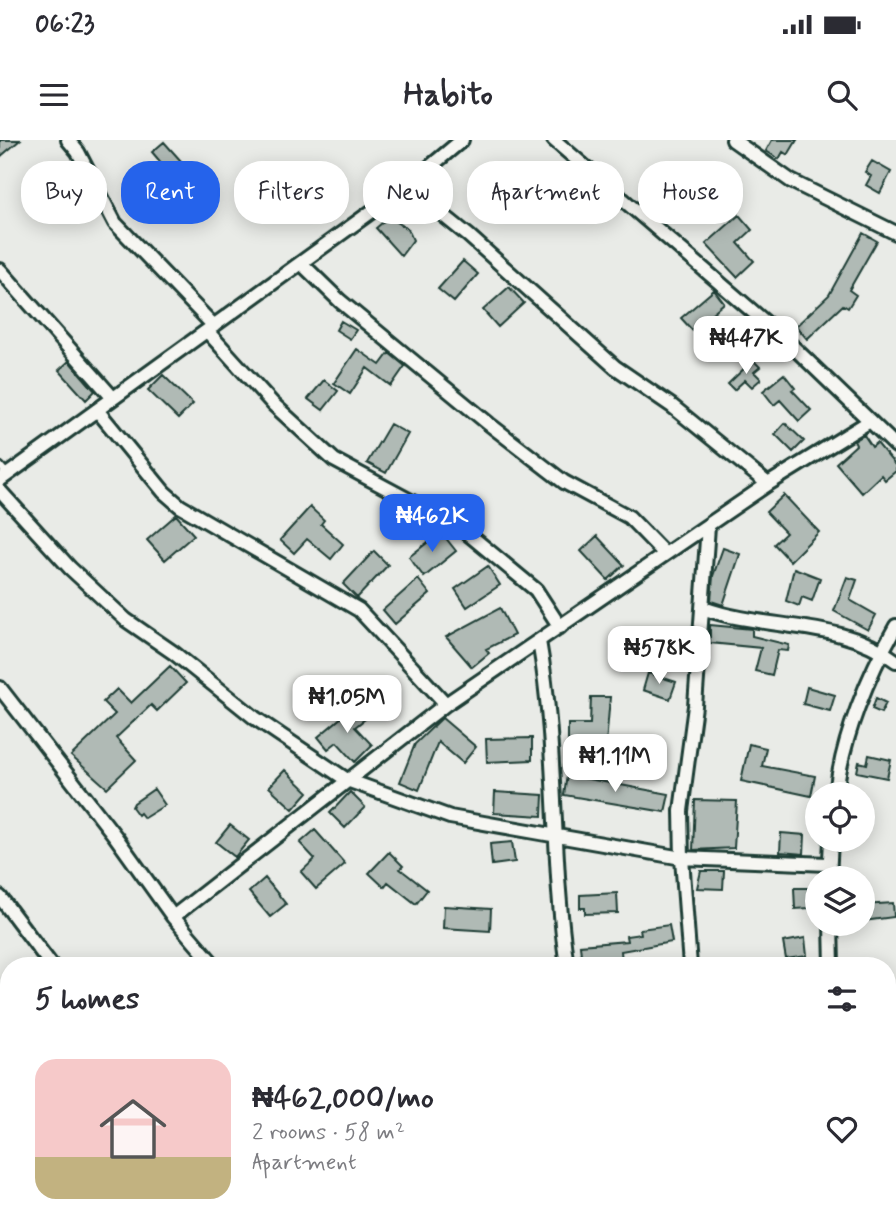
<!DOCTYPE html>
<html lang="en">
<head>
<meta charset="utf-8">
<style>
  body { margin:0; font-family:Mynerve,sans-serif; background:#f7f7f7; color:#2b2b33; height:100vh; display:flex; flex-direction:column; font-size:26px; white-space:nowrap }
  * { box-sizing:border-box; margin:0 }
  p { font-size:23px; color:#7c7c81 }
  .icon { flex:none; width:38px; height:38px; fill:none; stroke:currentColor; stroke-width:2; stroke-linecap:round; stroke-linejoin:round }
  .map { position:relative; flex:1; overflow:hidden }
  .panel { position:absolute; left:0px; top:817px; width:896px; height:275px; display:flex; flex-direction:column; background:#fff; border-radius:28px 28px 0 0; box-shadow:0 4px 18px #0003 }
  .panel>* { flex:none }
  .banner { position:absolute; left:21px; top:21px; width:854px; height:63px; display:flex; gap:14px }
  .fabs { position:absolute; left:805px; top:642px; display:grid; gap:14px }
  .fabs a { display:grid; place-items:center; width:70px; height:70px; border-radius:50%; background:#fff; box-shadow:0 4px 18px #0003; font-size:35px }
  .price { position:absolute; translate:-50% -60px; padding:0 16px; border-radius:14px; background:#fff; color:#222; font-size:23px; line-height:46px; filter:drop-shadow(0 2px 4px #0008) }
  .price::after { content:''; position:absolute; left:50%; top:42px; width:21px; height:16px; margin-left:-10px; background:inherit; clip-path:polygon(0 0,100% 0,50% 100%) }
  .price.on { background:#2563eb; color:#fff }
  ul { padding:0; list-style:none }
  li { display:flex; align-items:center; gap:21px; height:175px; padding:0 35px }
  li+li { border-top:2px solid #e1e1e2 }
  li span { display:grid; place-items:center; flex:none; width:196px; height:140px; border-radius:21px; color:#555 }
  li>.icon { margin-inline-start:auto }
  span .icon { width:84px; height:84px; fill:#fffc; stroke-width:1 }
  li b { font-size:30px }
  h2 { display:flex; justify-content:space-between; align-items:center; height:84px; padding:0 35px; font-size:30px }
  .chip { padding:0 24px; border-radius:28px; background:#fff; box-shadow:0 4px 18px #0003; font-size:24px; line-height:63px }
  .chip.on { background:#2563eb; color:#fff }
  .status { display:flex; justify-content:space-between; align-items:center; height:49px; padding:0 35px; background:#fff; direction:ltr }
  .status svg { height:19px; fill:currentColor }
  header { display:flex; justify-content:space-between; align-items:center; height:91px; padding:0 35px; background:#fff; font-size:32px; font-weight:700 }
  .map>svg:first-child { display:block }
  .building { fill:#b0bab5; stroke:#1f3d34; stroke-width:2 }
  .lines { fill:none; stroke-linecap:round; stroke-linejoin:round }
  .lane-casing { stroke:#1f3d34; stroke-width:11 }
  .street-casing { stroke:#1f3d34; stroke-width:18 }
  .secondary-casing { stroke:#1f3d34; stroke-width:21 }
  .lane { stroke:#f6f6f2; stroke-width:6 }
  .street { stroke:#f6f6f2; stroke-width:12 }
  .secondary { stroke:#f6f6f2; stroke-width:16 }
</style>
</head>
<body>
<div class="status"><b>06:23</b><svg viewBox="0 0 49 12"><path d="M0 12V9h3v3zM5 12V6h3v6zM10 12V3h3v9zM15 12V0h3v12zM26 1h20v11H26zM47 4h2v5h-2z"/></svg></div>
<header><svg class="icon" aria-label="menu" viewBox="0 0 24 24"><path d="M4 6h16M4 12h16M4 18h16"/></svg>Habito<svg class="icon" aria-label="search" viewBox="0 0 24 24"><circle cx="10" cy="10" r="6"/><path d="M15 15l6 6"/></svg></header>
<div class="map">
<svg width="896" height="1091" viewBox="0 0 896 1091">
  <rect width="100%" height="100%" fill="#e9ebe7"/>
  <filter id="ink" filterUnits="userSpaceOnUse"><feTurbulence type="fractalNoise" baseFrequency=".0143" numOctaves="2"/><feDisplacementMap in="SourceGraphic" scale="14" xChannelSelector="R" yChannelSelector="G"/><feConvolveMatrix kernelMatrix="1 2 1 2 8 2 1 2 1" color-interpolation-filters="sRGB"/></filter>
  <g filter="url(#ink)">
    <path class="building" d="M0,0H20L0,17Z
      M772,0H797L788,15L783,12L779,19L766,11Z
      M164,2L181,21L169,32L152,12Z
      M872,21L891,32L880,53L866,45L871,36L865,32Z
      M682,30L693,43L662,70L651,57Z
      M739,75L752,90L738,103L754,121L737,137L706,104Z
      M389,77L408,89L413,100L401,116L376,88Z
      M863,93L877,101L849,150L856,155L848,168L843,165L807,199L796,186L829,155Z
      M463,121L478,134L454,162L438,149Z
      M509,147L524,163L498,187L483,170Z
      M714,150L724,163L692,190L681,178Z
      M341,181L356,190L350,199L336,190Z
      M357,209L380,225L389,213L405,226L391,246L367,228L350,254L334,243Z
      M753,220L760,227L754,232L761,239L752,247L745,240L734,250L728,244Z
      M69,221L95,251L86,260L59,230Z
      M784,234L795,248L792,250L811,270L799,281L780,260L774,265L763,251Z
      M163,235L193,264L178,279L148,250Z
      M324,240L338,251L323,270L308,259Z
      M785,283L804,301L793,312L775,294Z
      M390,284L408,294L386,333L367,323Z
      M864,295L872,307L877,303L896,326V331L885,340L881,335L862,353L836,323L856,305L854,301Z
      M784,355L819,392L790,421L774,404L786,393L766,372Z
      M310,367L324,380L321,384L343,404L331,419L307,399L294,413L280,400Z
      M176,375L194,395L165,420L147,400Z
      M441,392L456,411L424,437L409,417Z
      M597,396L624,425L608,440L581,411Z
      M723,408L740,414L723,465L711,461L713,436Z
      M374,411L388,425L357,458L343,444Z
      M488,426L500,445L467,467L455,449Z
      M794,428L820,438L812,461L802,457L799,466L786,461Z
      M847,437L857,440L850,460L876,475L868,490L834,471Z
      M418,439L430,454L395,484L383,470Z
      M500,468L514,495L486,509L489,513L472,527L446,497Z
      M710,485L752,489V496L789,505L788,511L778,510L772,535L755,531L761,508L710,503Z
      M170,526L186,543L157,571L151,565L116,598L136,620L107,648L71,616L115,574L103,562L117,549L131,563Z
      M648,533L676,542L670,559L643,550Z
      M807,547L835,555L830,571L803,564Z
      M591,557H610L606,604H568V584H590Z
      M876,558L886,563L881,573L872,569Z
      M355,566L365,579L355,587L372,605L355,622L337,602L328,609L318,597Z
      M442,578L476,607L463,623L438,602L419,650L400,642L415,604Z
      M532,598V620L487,622L486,599Z
      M749,604L766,608L762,626L815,636L811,656L741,641Z
      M869,615L891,620L887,638L857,632L859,622L867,624Z
      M285,630L308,652L293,669L269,647Z
      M567,635L669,654L665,672L564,655Z
      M154,649L165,665L144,678L140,673L138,675L132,667L134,663Z
      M350,652L365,667L345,688L330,673Z
      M495,652L543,655L542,676L494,673Z
      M695,660L737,661L734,708L693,710Z
      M230,685L249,700L235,717L216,702Z
      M315,690L345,724L316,749L301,732L315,719L300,703Z
      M781,693L805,695L804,714L780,712Z
      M512,702L515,722L492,725L490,704Z
      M389,712L403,726L400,729L427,750L416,764L388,742L384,747L369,733Z
      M701,731H724L723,749L697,748Z
      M265,738L286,764L270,777L249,752Z
      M794,748H808L809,768L795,769Z
      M617,753L618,773L585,774V768H580V755Z
      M893,763L894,777L863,781V765Z
      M444,766L491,769L490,791L443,788Z
      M669,785L672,802L621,811L622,821L582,825L580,805L627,801L626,796L641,794L640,789Z
      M805,798L807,816L786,819L783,802Z"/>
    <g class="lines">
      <g class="lane-casing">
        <path id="lane" d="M0,326L8,335"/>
      </g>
      <g class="street-casing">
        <path id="street" d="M68,0L78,12L115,83L214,186
          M554,0L787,201L896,306
          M733,0L791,41L896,93
          M407,46L469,96L615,227L672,266L768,344
          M301,123L340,161L489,284L564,342L629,377L665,414
          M0,130L113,258
          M207,191L273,264L334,320L461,388L536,450L560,487
          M97,270L164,352L180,366L359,470L446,564
          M0,340L407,46L462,0
          M0,351L70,428L126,480L174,513L255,578L347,640L450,677L682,718L828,724
          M703,468C765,491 842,479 896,521
          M539,501C558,608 551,718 567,826
          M0,548L115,696L173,777L215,826
          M836,654C842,598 868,535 896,486
          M829,738L831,700
          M0,757L52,826
          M173,777L446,564L768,344L870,281
          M831,784L832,826
          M690,826L682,718L681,671L695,566L708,386
          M887,965L896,960
          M887,1043L896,1069
          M0,1052L9,1047
          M614,1083L616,1091
          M747,1083L749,1091
          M159,1091L167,1083
          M347,1091L354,1083"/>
      </g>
      <g class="secondary-casing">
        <path id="secondary" d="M0,984L9,999
          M71,1083L78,1091"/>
      </g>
      <use href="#lane" class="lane"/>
      <use href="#street" class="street"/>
      <use href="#secondary" class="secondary"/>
    </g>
  </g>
</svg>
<div class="fabs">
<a><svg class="icon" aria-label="locate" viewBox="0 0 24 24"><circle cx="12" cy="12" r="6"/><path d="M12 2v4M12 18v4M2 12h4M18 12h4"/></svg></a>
<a><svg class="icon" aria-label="layers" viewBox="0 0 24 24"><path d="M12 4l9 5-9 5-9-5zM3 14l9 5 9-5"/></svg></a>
</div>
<b class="price" style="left:746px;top:236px">₦447K</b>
<b class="price on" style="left:432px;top:414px">₦462K</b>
<b class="price" style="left:659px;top:546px">₦578K</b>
<b class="price" style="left:347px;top:595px">₦1.05M</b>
<b class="price" style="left:615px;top:654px">₦1.11M</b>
<div class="banner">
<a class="chip">Buy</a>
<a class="chip on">Rent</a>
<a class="chip">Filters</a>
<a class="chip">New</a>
<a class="chip">Apartment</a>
<a class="chip">House</a>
</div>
<section class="panel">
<h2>5 homes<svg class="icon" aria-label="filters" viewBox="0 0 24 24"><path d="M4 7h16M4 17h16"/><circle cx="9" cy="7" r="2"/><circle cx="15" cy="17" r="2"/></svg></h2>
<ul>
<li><span style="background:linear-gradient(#f6c9c9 70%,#c2b280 0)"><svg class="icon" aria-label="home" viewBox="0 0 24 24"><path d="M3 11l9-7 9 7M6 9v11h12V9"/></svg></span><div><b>₦462,000/mo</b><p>2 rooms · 58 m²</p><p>Apartment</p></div><svg class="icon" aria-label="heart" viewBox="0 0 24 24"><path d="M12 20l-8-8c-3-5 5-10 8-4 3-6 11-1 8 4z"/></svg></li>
</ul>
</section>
</div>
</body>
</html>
